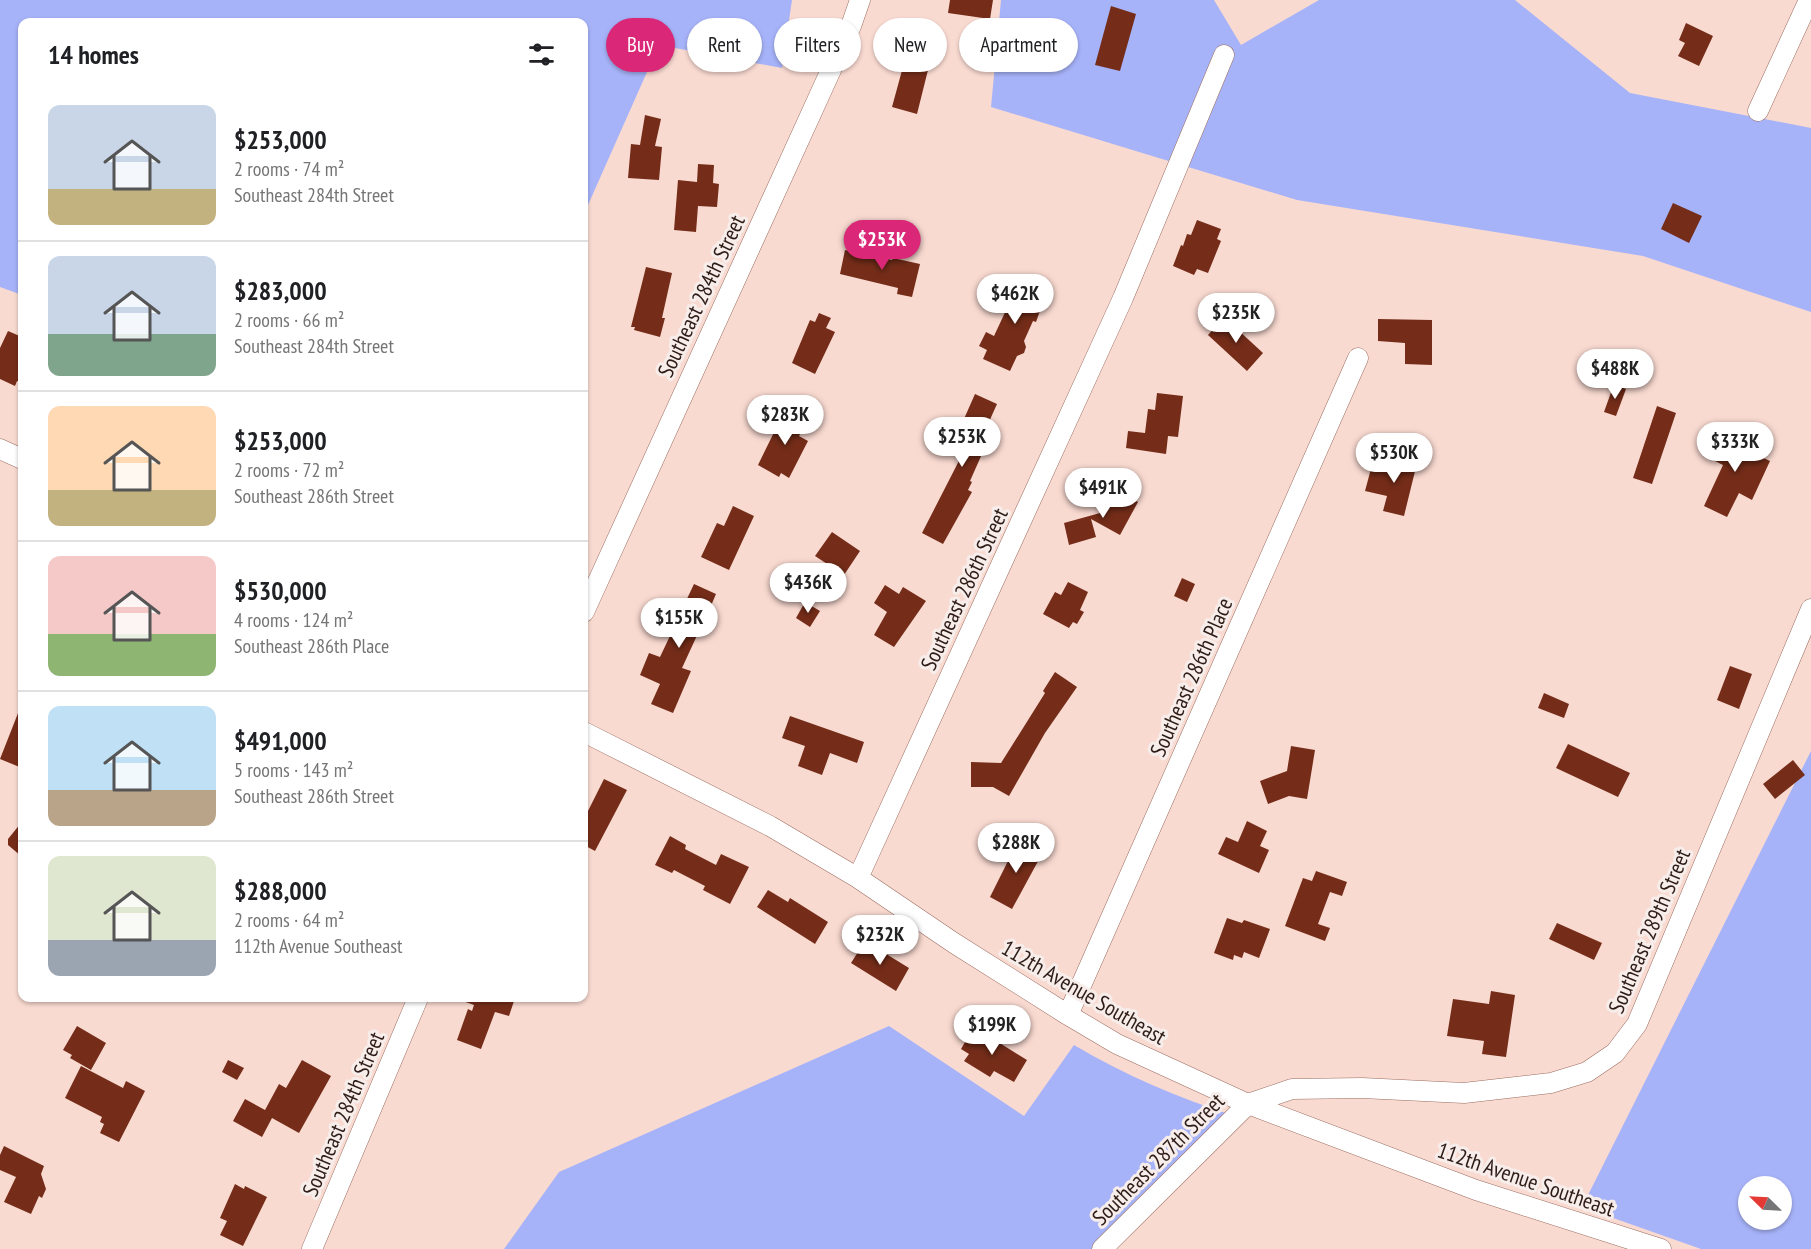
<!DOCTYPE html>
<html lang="en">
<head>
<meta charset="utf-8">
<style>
  body { margin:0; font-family:"PT Sans Narrow",sans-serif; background:#f6f6f6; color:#202124; height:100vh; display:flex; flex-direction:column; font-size:22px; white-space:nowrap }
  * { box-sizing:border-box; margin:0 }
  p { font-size:20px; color:#757577 }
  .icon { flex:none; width:33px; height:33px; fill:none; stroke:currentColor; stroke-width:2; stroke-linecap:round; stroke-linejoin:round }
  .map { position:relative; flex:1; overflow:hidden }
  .drawer { position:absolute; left:18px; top:18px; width:570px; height:984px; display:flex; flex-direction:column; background:#fff; border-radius:12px; box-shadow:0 2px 4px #0004 }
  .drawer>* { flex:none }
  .banner { position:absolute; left:606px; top:18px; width:570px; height:54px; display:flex; gap:12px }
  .needle { width:39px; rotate:294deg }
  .controls { position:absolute; left:1738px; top:1176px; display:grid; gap:12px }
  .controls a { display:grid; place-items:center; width:54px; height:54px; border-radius:50%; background:#fff; box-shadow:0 2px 4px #0004; font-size:30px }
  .price { position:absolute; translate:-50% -51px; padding:0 14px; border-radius:21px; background:#fff; color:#222; font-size:20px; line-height:39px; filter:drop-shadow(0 2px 3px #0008) }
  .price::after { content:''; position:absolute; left:50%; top:36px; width:18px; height:14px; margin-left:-9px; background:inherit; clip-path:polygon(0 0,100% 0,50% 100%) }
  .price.selected { background:#db2777; color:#fff }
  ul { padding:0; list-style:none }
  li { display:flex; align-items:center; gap:18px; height:150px; padding:0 30px }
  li+li { border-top:2px solid #e0e0e0 }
  li span { display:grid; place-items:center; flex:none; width:168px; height:120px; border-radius:12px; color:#555 }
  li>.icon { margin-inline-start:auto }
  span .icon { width:72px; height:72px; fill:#fffc; stroke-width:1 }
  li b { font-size:26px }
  h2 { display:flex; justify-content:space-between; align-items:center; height:72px; padding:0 30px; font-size:26px }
  .chip { padding:0 21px; border-radius:27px; background:#fff; box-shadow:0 2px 4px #0004; font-size:21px; line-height:54px }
  .chip.selected { background:#db2777; color:#fff }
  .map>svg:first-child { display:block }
  .green { fill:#a7b3f9; fill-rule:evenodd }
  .building { fill:#752d19 }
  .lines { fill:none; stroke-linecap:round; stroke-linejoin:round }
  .minor-casing { stroke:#9b6e61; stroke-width:21 }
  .minor { stroke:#fff; stroke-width:20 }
  .labels { text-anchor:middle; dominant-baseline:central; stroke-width:6; stroke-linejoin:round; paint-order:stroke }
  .street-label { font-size:22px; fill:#2e1c17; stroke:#f7edea }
</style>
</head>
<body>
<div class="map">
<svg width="1811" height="1249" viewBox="0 0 1811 1249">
  <rect width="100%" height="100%" fill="#f9dad1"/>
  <path class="green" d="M0,0H792L782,68L659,45L584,214V22H22V295L0,287Z
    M1001,0H1214L1241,45L1319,0H1515L1630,93L1811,128V312L1643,256L1297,200L991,107Z
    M1811,751V1249H1701L1582,1207ZM1749,1186H1782V1220H1749Z
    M889,1026L1024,1116L1074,1045C1125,1075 1178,1098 1235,1116L1096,1249H504L559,1172Z"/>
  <path class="building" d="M950,0H993L990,19L948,13Z
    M1111,6L1136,14L1120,71L1095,65Z
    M1686,23L1713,36L1699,66L1678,56L1685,43L1679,40Z
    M904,63L928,70L917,114L892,107Z
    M645,115L661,119L655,146L662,147L659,180L628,178L631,144L640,145Z
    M698,164L714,165L713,183L719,184L717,207L698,206L696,232L674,230L678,180L697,182Z
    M1673,203L1702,216L1689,243L1661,229Z
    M1197,220L1221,229L1217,239L1221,241L1208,273L1197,269L1194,275L1173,266L1181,245L1183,246L1187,234L1191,235Z
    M845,250L892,260L893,258L920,264L912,297L897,294L898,288L840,274Z
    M646,267L672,273L662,318H665L660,337L634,330L635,327H631Z
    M1022,276L1048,288L1036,322L1033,321L1024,341L1026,347L1024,353L1017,356L1010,371L983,359L987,350L979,346L986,332L994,336Z
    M819,313L831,318L826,328L835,332L815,374L792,363L810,320L815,322Z
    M1224,317L1263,353L1247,371L1208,335Z
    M1378,319L1432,320V365L1405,364V343L1378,341Z
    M8,331L22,337V383L17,381L15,386L0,379V348Z
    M1614,384L1626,389L1616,416L1604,412Z
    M1157,393L1183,396L1178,437L1168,436L1166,454L1126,448L1128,431L1145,433L1148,409L1155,410Z
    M975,394L997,404L988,424L994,427L970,481L972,482L968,490L972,492L943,544L922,533L964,451L952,446Z
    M1657,406L1676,413L1652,484L1633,478Z
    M785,410L807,421L799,436L808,441L789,478L781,473L779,477L758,465Z
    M1724,430L1755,444L1751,452L1770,461L1752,500L1739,493L1727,517L1704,506L1723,465L1711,459Z
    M1397,454L1418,459L1404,516L1383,511L1387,496L1365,491L1372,465L1393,470Z
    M1113,489L1138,502L1120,535L1091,519L1096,537L1069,545L1064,523L1100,513Z
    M733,506L754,516L729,570L701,557L717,523L724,526Z
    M832,532L860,551L844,575L815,556Z
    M1182,578L1195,584L1187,602L1174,596Z
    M1068,582L1088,592L1080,610L1084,612L1077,624L1073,622L1069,628L1043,614L1055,592L1061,595Z
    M694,584L716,594L707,615L711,624L700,629L682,668L691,671L673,713L651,704L660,684L640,675L649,653L660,657L678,619L672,616L679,600L685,603Z
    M885,585L899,594L903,587L926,601L894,647L874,635L887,612L874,603Z
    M805,602L820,611L810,627L796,618Z
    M1730,666L1752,674L1739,709L1717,700Z
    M1055,672L1077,687L1045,733L1009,796L993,787H971V762L1001,763L1045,693L1043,691Z
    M1544,693L1569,704L1564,718L1538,708Z
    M22,703V768L0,759Z
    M790,716L864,742L857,763L830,753L822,775L798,766L805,746L782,738Z
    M1568,744L1630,773L1618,797L1556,768Z
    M1291,746L1315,750L1307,799L1289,796L1268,804L1260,781L1287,771Z
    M1793,760L1805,775L1775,799L1763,784Z
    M604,779L627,790L595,851L584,845V819Z
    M1247,821L1267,831L1260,846L1269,850L1259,873L1218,854L1226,837L1238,842Z
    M21,823V856L8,845V839Z
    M670,836L686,845L685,849L716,865L721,854L749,867L730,904L703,890L705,886L674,870L672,873L655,865Z
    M1019,839L1043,852L1012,909L990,897Z
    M1316,871L1347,882L1342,896L1330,892L1318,924L1330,928L1325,941L1285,926L1303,878L1312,881Z
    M768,890L788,902L790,898L828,922L815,944L757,907Z
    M1227,918L1242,923L1244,920L1270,929L1259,958L1244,952L1242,958L1234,955L1233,960L1214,953Z
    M1557,923L1602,943L1594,960L1549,939Z
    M865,941L909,968L896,991L851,963Z
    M1491,991L1515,995L1506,1057L1482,1054L1484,1041L1447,1036L1453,999L1489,1004Z
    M460,998H515L509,1016L495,1012L481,1049L457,1040L468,1009L472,1011L474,1005L460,1000Z
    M77,1026L106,1043L91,1070L70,1058L72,1055L63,1050Z
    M974,1027L1027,1060L1014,1082L994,1071L990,1077L964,1061L969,1054L961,1049Z
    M228,1060L244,1068L237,1080L222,1072Z
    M302,1060L331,1076L299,1133L272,1118L262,1137L233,1121L245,1099L265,1110L279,1084L286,1088Z
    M81,1066L123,1088L126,1081L145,1091L119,1142L100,1133L104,1124L100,1122L102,1117L65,1098Z
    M4,1146L44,1166L41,1174L46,1189L42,1198L39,1196L31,1214L4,1202L16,1177L0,1170V1155Z
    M235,1184L244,1189L245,1186L267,1197L243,1246L220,1235L227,1221L220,1218Z"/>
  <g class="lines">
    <g class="minor-casing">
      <path id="minor" d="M1758,111L1809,0
        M0,449L22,459
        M584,612L851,26L860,0
        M584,732L770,826L858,878L954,943L1068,1015L1117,1044L1248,1104L1476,1190L1661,1249
        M858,878L1123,298L1224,55
        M1068,1015L1358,358
        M312,1249L418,998
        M1102,1249L1248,1104L1292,1089L1362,1088L1464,1093L1551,1083L1587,1072L1615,1053L1637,1024L1811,609"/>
    </g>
    <use href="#minor" class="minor"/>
  </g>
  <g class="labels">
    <g class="street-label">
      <text transform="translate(701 296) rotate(-65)">Southeast 284th Street</text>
      <text transform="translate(964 589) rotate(-65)">Southeast 286th Street</text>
      <text transform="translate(1191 677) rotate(-66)">Southeast 286th Place</text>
      <text transform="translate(1649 931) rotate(-67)">Southeast 289th Street</text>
      <text transform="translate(1084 992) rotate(30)">112th Avenue Southeast</text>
      <text transform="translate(343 1114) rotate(-67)">Southeast 284th Street</text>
      <text transform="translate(1158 1159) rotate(-45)">Southeast 287th Street</text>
      <text transform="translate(1526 1179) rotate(19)">112th Avenue Southeast</text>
    </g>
  </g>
</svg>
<div class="controls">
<a><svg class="needle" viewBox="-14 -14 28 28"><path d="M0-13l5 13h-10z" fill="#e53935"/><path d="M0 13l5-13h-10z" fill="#757577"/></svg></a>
</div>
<b class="price selected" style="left:882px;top:271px">$253K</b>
<b class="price" style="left:1015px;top:325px">$462K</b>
<b class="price" style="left:1236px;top:344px">$235K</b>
<b class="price" style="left:1615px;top:400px">$488K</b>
<b class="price" style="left:785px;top:446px">$283K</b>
<b class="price" style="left:962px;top:468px">$253K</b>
<b class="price" style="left:1735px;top:473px">$333K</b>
<b class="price" style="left:1394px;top:484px">$530K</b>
<b class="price" style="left:1103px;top:519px">$491K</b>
<b class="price" style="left:808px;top:614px">$436K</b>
<b class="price" style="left:679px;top:649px">$155K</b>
<b class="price" style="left:1016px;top:874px">$288K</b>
<b class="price" style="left:880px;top:966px">$232K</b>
<b class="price" style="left:992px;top:1056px">$199K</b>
<div class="banner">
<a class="chip selected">Buy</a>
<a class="chip">Rent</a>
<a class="chip">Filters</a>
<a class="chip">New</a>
<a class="chip">Apartment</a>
</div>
<section class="drawer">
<h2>14 homes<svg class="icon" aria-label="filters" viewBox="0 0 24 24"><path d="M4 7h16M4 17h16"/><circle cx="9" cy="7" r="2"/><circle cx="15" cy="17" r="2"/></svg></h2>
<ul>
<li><span style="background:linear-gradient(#c9d6e8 70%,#c2b280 0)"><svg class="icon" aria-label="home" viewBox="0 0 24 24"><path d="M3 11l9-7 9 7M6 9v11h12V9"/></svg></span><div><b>$253,000</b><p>2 rooms · 74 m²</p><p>Southeast 284th Street</p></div></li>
<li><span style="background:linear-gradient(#c9d6e8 65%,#7fa58c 0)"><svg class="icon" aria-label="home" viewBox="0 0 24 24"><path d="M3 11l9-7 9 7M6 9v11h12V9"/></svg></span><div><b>$283,000</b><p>2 rooms · 66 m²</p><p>Southeast 284th Street</p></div></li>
<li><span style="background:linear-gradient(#ffd9b3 70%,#c2b280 0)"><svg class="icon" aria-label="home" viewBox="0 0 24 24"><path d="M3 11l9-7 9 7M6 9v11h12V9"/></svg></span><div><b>$253,000</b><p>2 rooms · 72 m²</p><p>Southeast 286th Street</p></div></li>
<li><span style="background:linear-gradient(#f6c9c9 65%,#8fb573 0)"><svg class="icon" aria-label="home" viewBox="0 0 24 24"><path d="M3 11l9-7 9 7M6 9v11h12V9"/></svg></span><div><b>$530,000</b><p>4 rooms · 124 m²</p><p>Southeast 286th Place</p></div></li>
<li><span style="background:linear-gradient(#bfe0f5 70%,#b9a48a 0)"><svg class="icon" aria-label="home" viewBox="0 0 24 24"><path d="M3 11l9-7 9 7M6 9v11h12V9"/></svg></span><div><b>$491,000</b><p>5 rooms · 143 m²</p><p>Southeast 286th Street</p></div></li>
<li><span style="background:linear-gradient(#dfe7d0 70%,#9aa5b1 0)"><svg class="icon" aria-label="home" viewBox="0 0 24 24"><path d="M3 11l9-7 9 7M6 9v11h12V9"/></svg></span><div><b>$288,000</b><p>2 rooms · 64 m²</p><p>112th Avenue Southeast</p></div></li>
</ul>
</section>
</div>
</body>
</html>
